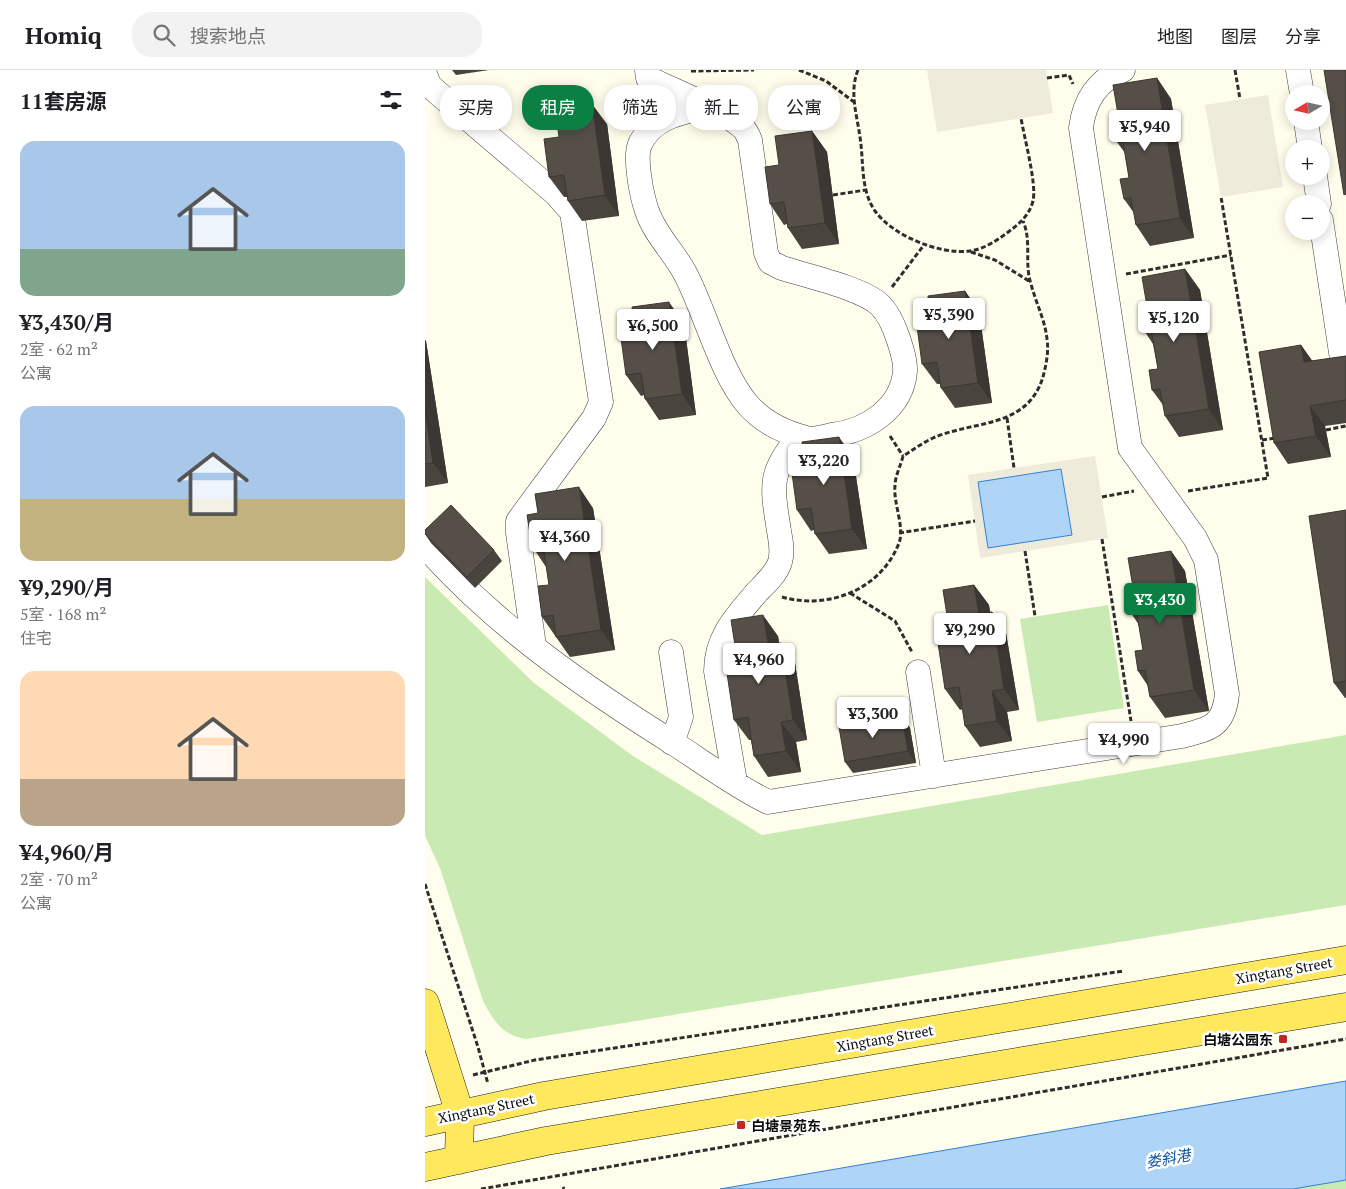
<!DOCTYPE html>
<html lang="zh">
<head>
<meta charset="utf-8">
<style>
  body { margin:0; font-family:"PT Serif","Noto Sans SC",serif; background:#f2f2f2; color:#202124; height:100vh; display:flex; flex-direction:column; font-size:19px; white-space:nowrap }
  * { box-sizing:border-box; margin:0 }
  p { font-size:16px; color:#757577 }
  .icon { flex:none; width:28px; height:28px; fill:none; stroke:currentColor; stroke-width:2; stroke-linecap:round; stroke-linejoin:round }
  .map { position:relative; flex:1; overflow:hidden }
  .sheet { display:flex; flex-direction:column; background:#fff; width:425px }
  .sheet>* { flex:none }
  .hud { position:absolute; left:15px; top:15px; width:475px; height:45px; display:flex; gap:10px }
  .needle { width:32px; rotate:261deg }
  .controls { position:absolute; left:860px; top:15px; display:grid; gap:10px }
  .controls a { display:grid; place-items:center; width:45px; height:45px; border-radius:50%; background:#fff; box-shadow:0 2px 12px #0003; font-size:25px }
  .price { position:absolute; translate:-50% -42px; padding:0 11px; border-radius:5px; background:#fff; color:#222; font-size:16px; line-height:32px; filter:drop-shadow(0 1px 2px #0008) }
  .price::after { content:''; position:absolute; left:50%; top:30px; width:15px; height:11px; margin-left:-8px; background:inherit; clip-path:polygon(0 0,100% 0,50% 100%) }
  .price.selected { background:#0b8043; color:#fff }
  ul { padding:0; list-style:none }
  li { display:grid; align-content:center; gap:10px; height:265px; padding:0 20px }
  li span { display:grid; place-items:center; height:155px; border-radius:15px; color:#555 }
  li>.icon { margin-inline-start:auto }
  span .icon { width:90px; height:90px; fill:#fffc; stroke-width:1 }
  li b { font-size:21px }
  h2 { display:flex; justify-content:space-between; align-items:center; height:60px; padding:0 20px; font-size:21px }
  .pill { padding:0 18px; border-radius:20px; background:#fff; box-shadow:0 2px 12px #0003; font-size:18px; line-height:45px }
  .pill.selected { background:#0b8043; color:#fff }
  header { display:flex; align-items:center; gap:30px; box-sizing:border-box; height:70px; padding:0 25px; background:#fff; border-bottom:1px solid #e0e0e0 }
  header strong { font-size:24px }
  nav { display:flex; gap:28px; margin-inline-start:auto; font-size:18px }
  .search { width:350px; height:45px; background:#f2f2f2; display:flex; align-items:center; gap:12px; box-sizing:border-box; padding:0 18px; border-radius:20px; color:#757577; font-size:19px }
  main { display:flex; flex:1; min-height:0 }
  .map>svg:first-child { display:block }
  .green { fill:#caeab4 }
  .plaza { fill:#eeebdb }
  .water { fill:#aed5f8; stroke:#3281d2 }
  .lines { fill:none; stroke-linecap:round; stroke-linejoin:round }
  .minor-casing { stroke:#3f3f3f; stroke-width:25 }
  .major-casing { stroke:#1d1d1d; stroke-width:29 }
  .path { stroke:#2e2e2e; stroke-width:3; stroke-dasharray:5 2.5; stroke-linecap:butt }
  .minor { stroke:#fff; stroke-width:24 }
  .major { stroke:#fee85d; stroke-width:28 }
  .wall { fill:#49443e }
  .shaded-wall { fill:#3c3732 }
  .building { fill:#554f48; stroke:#3c3732 }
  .poi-dot { fill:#c1291f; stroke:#fff; stroke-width:2 }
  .labels { text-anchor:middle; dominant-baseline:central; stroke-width:5; stroke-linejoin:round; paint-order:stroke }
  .street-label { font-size:14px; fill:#0c0c0c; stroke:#fff }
  .poi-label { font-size:14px; font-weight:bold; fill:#0c0c0c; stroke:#fff; text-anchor:end }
  .water-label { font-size:15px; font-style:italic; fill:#1154a2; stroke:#fff }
</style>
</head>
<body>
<header>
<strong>Homiq</strong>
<div class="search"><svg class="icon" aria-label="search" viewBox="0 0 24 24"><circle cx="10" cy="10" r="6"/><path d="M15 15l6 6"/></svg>搜索地点</div>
<nav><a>地图</a><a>图层</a><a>分享</a></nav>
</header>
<main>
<section class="sheet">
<h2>11套房源<svg class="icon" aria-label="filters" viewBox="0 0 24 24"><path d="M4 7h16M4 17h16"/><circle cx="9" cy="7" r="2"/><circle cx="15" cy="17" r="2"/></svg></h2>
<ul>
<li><span style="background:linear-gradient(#a9c7e8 70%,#7fa58c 0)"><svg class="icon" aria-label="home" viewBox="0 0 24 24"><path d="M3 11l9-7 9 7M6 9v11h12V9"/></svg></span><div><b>¥3,430/月</b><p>2室 · 62 m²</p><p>公寓</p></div></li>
<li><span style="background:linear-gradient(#a9c7e8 60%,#c2b280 0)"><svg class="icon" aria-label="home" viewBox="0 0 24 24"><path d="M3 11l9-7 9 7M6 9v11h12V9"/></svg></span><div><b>¥9,290/月</b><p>5室 · 168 m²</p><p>住宅</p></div></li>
<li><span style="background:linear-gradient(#ffd9b3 70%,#b9a48a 0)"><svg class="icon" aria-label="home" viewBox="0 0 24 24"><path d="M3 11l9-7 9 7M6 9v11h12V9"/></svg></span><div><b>¥4,960/月</b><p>2室 · 70 m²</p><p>公寓</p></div></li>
</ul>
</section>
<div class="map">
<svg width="921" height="1119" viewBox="0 0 921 1119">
  <rect width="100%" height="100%" fill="#fffdeb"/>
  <path class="green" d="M0,507L109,613L208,686L337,765L921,665V835L101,969C78,966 68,950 58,931L15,798L0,766Z
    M683,535L699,638L612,652L595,549Z
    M921,1110V1119H868Z"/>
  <path class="plaza" d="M502,0H621L628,43L512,62Z
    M843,25L858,117L796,127L780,35Z
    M670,386L683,468L555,488L543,405Z"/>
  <path class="water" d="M636,399L647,465L563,478L553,412Z
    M921,1011V1110L868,1119H295Z"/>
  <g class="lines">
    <g class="minor-casing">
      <path id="minor" d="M222,0L223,8C249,21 297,39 317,57C321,60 323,66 325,70L341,183L345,192L357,198C382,206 437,218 455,235C464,244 469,256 473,268C476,277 481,291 480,301C477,339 441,361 407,365C399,367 388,370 381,368C358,362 338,352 323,335C296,304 281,244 261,205C250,183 230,165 222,141C217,127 209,88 215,74C228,47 255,43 281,37
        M873,0L877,24
        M0,4L4,15L14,24L130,123L147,142L176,332L169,348L93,451V463L109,576
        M881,51L885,79
        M890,106L894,134
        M896,150L920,309
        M0,476C71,557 162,619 253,676C282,695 312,717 343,732L757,666C785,659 799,656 802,624L781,490L770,468L705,378L656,58C659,32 672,10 698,0
        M246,582L256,647L247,673
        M493,602L509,706
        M310,712L291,601C291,567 311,547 332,522C341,513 351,504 355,492C358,482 356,472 354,461C347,416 343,402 375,366"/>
    </g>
    <g class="major-casing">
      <path id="major" d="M0,933L35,1044L34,1090
        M0,1052L119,1026L921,890
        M0,1097L121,1071L921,937"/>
    </g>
    <path class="path" d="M374,0L401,11L429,32
      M433,0C424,22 432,45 435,67C439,92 435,119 450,141C468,166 515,185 545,181C559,179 571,171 582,163C594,154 604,146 608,131C612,114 599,67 596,48
      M810,0L815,29
      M266,1L329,0
      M622,8L644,5L648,14
      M408,125L441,120
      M546,182L570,190L604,211
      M701,204L806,185
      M467,217L499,175
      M582,348L589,398
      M901,360L921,356
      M465,366L478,386
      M837,370L851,368
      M763,421L843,408L796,127
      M677,427L709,421
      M474,463L550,451
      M677,469L706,651
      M600,481L610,546
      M425,523L470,551L487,582
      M357,527C403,540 456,520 474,473C480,458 468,432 470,416C470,406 476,395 478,386C488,380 497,373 508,368C549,350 602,359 618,307C621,295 624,282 622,269C620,250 611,233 606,214C599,193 607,172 598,151
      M0,814L53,977L63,1014
      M48,1005L110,990L698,901
      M138,1117L139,1119
      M56,1119L921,969"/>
    <use href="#minor" class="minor"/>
    <use href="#major" class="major"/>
  </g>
  <path class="wall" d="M27,0H64L31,5Z
    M732,8L746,29L769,168L725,176L711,155L709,143L699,129L704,108L700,83L689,68L693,44Z
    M182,54L194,146L157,151L143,131L142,127H139L124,107L134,67Z
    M387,61L402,82L414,174L377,179L363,158L362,154L359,155L345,134L354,95Z
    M760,199L775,220L798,360L754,367L740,346L738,335L727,320L733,299L728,274L718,259L722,236Z
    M540,221L554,241L567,333L530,338L516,318L515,314H512L497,294L507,254Z
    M259,253L271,345L234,350L220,329L219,325L216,326L201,305L211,266Z
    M0,270L1,271L23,413L0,417Z
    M876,275L887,291L921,286V353L900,356L906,387L863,394L849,373Z
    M428,387L442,479L404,484L390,464L389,460L386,461L372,440Z
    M168,438L190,580L145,587L117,547L124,515L121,497L107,476Z
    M921,440V628H920L909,613Z
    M0,460L69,480L77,491L50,518L6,473L0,464Z
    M746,481L760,501L784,641L740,648L725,627L723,616L713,601L718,580L714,555L704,540L708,517Z
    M549,515L564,535L565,543L567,542L581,563L594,640L582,642L587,671L555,677L540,656L538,639L535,640L520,619Z
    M353,566L354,573L370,593L382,670L371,672L376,702L343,707L329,686L326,670H324L309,650L312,588Z
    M477,646L485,658L491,693L428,703L420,692Z"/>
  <path class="shaded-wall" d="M732,8L746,29L769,168L755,148Z
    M167,34L182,54L194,146L180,125Z
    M387,61L402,82L414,174L400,153Z
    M760,199L775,220L798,360L784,339Z
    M540,221L554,241L567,333L553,313Z
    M244,232L259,253L271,345L257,324Z
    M0,270L1,271L23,413L8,393L0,339Z
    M876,275L891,296L879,292Z
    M885,336L900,356L906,387L891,366Z
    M414,367L428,387L442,479L427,459Z
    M154,417L168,438L190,580L176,560Z
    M746,481L760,501L784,641L769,620Z
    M549,515L564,535L569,565L554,544Z
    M567,542L581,563L594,640L579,619Z
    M338,545L353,566L358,595L343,575Z
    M356,573L370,593L382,670L368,650Z
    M567,621L582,642L587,671L572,651Z
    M477,646L485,658L491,693L483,681Z
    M356,652L371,672L376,702L361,681Z"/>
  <path class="building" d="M899,0H921V124L919,125Z
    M732,8L755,148L711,155L706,128L699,129L695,109L704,108L697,66L689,68L686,46L693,44L688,15Z
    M167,34L180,125L143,131L139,105L124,107L119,69L134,67L130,39Z
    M387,61L400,153L363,158L359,132L345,134L340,97L354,95L350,66Z
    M760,199L784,339L740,346L735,319L727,320L724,300L733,299L726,258L718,259L714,237L722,236L717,207Z
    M540,221L553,313L516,318L512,292L497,294L492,256L507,254L503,226Z
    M244,232L257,324L220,329L216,303L201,305L196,268L211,266L207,237Z
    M876,275L879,292L921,286V330L885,336L891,366L849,373L834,282Z
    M0,339L8,393L0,394Z
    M414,367L427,459L390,464L386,438L372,440L367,403L381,401L377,372Z
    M154,417L176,560L131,567L128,545L117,547L113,516L124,515L118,474L107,476L102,445L113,443L110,424Z
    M26,435L69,480L42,507L0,464V460Z
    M921,440V611L909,613L884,446Z
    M746,481L769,620L725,627L720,600L713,601L710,581L718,580L711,539L704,540L700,518L708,517L703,488Z
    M549,515L554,544L567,542L579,619L567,621L572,651L540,656L534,617L520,619L511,560L524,558L518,520Z
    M338,545L343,575L356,573L368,650L356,652L361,681L329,686L323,647L309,650L300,590L312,588L306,550Z
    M477,646L483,681L420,692L414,657Z"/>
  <g class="poi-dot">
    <rect x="853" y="964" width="10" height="10" rx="2.5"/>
    <rect x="311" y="1050" width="10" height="10" rx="2.5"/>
  </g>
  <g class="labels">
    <g class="street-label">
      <text transform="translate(859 900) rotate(-10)">Xingtang Street</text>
      <text transform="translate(460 968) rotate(-10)">Xingtang Street</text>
      <text transform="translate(61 1038) rotate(-12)">Xingtang Street</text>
    </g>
    <g class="poi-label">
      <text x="848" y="969">白塘公园东</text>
      <text x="326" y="1055" text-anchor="start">白塘景苑东</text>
    </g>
    <g class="water-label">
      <text transform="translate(743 1088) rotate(-10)">娄斜港</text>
    </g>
  </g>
</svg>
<div class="controls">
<a><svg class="needle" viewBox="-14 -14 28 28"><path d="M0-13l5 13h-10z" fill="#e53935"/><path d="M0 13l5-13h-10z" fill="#757577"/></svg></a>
<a>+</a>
<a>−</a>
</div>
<b class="price" style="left:720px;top:82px">¥5,940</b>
<b class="price" style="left:524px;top:270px">¥5,390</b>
<b class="price" style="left:749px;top:273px">¥5,120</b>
<b class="price" style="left:228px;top:281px">¥6,500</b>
<b class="price" style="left:399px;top:416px">¥3,220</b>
<b class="price" style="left:140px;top:492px">¥4,360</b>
<b class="price selected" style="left:735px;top:555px">¥3,430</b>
<b class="price" style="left:545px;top:585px">¥9,290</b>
<b class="price" style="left:334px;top:615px">¥4,960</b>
<b class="price" style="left:448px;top:669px">¥3,300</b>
<b class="price" style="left:699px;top:695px">¥4,990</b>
<div class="hud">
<a class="pill">买房</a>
<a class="pill selected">租房</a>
<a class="pill">筛选</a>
<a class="pill">新上</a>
<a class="pill">公寓</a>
</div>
</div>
</main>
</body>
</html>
